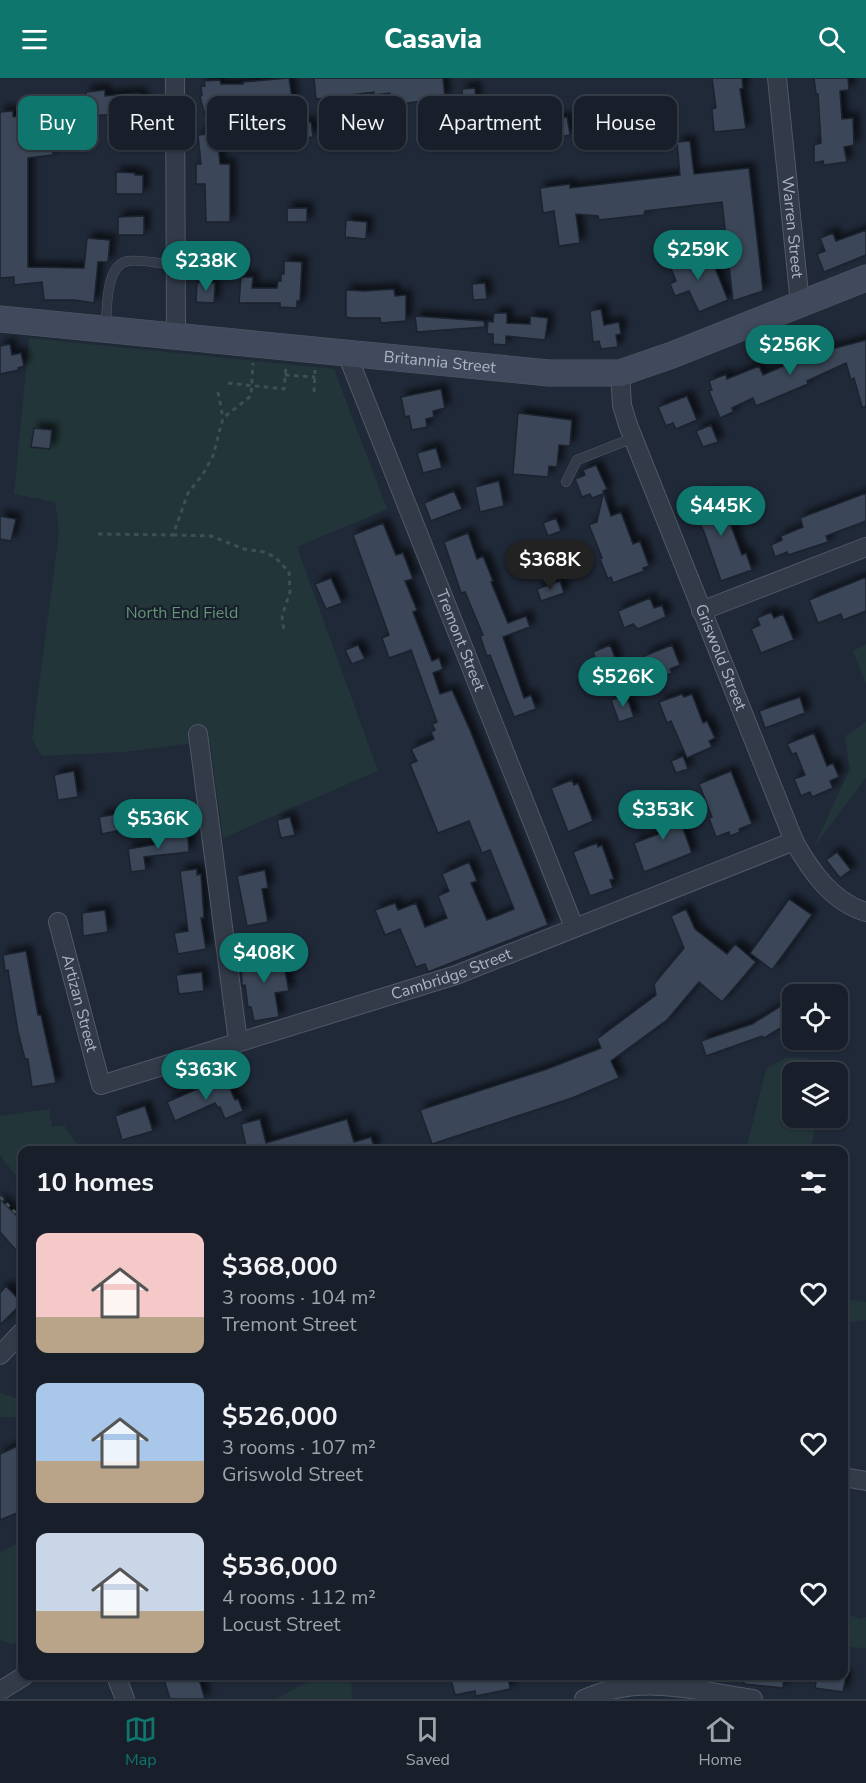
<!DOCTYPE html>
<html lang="en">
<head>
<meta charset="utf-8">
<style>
  body { margin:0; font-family:"Nunito Sans",sans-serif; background:#212732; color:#f1f3f6; height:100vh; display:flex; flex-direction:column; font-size:22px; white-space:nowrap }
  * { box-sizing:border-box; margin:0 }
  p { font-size:20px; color:#9fa2a8 }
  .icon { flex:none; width:33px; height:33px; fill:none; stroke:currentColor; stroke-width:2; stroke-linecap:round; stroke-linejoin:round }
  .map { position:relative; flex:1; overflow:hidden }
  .side { position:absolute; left:18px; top:1068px; width:830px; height:534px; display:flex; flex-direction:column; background:#181f2a; border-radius:12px; box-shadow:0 2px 4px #0004,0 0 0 2px #363d47 }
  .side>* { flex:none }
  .top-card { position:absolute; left:18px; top:18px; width:831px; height:54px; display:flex; gap:12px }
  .controls { position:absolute; left:782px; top:906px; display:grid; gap:12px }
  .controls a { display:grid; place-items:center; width:66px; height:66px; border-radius:12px; background:#181f2a; box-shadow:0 2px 4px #0004,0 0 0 2px #363d47; font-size:30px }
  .price { position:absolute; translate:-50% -51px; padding:0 14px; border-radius:21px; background:#0f766e; color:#fff; font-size:20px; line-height:39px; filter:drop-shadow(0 2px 3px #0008) }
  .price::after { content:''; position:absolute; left:50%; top:36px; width:18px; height:14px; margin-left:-9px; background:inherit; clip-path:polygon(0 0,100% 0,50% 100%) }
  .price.selected { background:#222; color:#fff }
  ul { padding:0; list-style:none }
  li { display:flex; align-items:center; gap:18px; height:150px; padding:0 18px }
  li span { display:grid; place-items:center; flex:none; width:168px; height:120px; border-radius:12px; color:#555 }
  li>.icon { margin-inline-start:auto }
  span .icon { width:72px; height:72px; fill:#fffc; stroke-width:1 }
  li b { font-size:26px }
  h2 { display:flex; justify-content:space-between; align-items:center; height:72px; padding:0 18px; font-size:26px }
  .pill { padding:0 21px; border-radius:12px; background:#181f2a; box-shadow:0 2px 4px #0004,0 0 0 2px #363d47; font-size:21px; line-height:54px }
  .pill.selected { background:#0f766e; color:#fff }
  header { display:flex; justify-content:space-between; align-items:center; height:78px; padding:0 18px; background:#0f766e; color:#fff; font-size:27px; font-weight:800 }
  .tabs { display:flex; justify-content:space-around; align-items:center; height:84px; border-top:2px solid #363d47; background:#181f2a; font-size:16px; color:#9fa2a8 }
  .tabs a { display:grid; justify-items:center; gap:3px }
  .tabs .selected { color:#0f766e }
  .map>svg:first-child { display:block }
  .green { fill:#223539 }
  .building { fill:#3b4758; stroke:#1b222f; stroke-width:1.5; filter:url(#shadow) }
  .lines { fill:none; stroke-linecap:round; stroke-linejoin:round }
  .lane-casing { stroke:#515866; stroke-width:10 }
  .street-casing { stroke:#515866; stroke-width:20 }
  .secondary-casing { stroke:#515866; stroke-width:27 }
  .path { stroke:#3c5154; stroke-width:3; stroke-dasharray:4.5 4.5; stroke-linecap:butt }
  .lane { stroke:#333b49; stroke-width:9 }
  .street { stroke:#333b49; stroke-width:18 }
  .secondary { stroke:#414a5c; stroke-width:26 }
  .labels { text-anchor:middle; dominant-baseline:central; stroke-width:4.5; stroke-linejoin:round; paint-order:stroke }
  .street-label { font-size:16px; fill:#adb5c5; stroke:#19202d }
  .park-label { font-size:16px; fill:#649673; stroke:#19202d }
</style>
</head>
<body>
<header><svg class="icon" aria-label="menu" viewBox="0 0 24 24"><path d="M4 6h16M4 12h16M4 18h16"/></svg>Casavia<svg class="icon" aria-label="search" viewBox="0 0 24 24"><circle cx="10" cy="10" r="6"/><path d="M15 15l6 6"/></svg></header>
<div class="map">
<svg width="866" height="1621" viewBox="0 0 866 1621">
  <defs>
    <filter id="shadow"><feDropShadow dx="5.5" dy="-5.5" stdDeviation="3" flood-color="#0009"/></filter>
  </defs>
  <rect width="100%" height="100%" fill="#202938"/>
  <path class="green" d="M29,260L334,291L387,431L297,469L378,693L223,760L210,663L123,674L42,678L32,661L59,454L55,424L14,416Z
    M866,566V606L853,573Z
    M866,644V700L814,769L850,690L845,658Z
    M785,980H806L822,989L821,994H792V1040H816L811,1072H746L766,991Z
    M49,1031L52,1049L64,1047L81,1072H22V1106L0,1077V1038Z
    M843,1221L866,1224V1242L843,1245Z
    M0,1315L22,1322V1339H0Z
    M22,1463V1565L11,1566L0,1562V1474Z
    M843,1533L859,1541L866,1539V1570L843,1569Z
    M309,1598H351L352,1621H276L311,1602Z"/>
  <path class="building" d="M289,0L293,27L270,30V24L225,30L226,35L205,37L200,19L202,17L201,8H205L204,3L220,2L221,6H243V4Z
    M314,0H443L445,20L392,27L390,15L374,17V14L316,21Z
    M712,0H742L743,10L740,11L746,51L714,54L712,31L716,30Z
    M814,0H848L849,12L840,13L842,41L853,40L854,67L844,69L847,84L824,87L823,83L814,85V67L821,65L818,16H816Z
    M475,10L476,24L463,26L462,11Z
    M105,12V18L140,15L141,24L146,23L147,38H145V41L128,43L127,40L120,41L119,36L87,38L86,14Z
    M13,33V39L49,35L53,77L28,80V189L84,190L87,160L110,162L108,184H98L94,225L75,222H44L42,204L14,207V199L0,200V34Z
    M567,39L570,57L553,60L550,42Z
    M369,41L370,56L340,59L339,44Z
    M661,42L663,65L644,67L642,44Z
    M311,44L313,59L300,60L298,46Z
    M620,44L621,56L606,57L605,46Z
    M217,55L220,86H230V144H206L205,106H196V86H201L198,57Z
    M690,63L694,96L749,90L763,213L733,223L722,124L645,133L644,137L599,142L598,138L576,136L580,165L559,168L554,133L543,135L540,110L570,106V110L680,97L677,64Z
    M116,94L135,95V97H143V116H116Z
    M287,130H307V144H287Z
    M144,138V157H118V139Z
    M346,142L367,144L366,161L345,159Z
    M866,152V177L824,194L817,176L825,173L820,160L833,155L836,163Z
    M689,173L693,182L709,175L728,222L699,234L689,213L675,218L670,206L676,203L671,191L673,190L671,184L675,182L674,179Z
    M284,183L302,184L300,223H297V230L280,229V225H239L241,199H253L252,210H277L278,203H281V196H284Z
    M197,204L215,205L214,225L196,224Z
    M485,205L487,221L473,222L472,206Z
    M394,211L395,218L406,217V243L381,245L380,240H352L346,239V212L365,213Z
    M601,231L604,247L619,244L621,256L616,257L618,269L601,271L599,263L593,264L590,233Z
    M494,235H507V245L530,246V238L548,240L545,262L506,258V267L493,266V256H487L488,243L493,244Z
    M415,238L484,243L485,249L417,254Z
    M823,262L827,272L866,262V329H862L854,300L851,302L846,285L807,303L808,306L756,328L753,320L732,330L733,334L720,340L709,313L712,312L709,303L726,296L727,301L759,288L763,297L783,288L781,281Z
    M10,266L12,277L21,275L24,288L18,290L19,292L0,296V268Z
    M441,311L445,330L433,333L434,339L426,341L427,349L412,352L409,338L405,339L401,319Z
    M687,318L697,342L676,351L673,345L666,348L658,329Z
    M518,335L572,342L570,368L559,367L557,389L549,388L548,399L513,396Z
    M711,347L718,364L703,369L696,353Z
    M34,350L52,352L50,371L31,369Z
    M436,370L442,390L423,395L417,375Z
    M596,387L607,411L603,413L611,438L621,434L633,466L640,463L649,488L643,490L644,493L613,505L611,499L608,501L600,481L602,480L589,447L597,444L603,416L592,420L590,416L582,419L575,401L585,397L583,392Z
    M499,403L504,428L480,434L475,409Z
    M454,413L462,431L431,443L424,425Z
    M711,415L713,418L719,416L742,477L746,475L752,492L721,503L704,454L690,424Z
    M866,415V443L826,458L828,464L788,477L787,474L775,479L771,467L782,462L781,458L803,449L800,440Z
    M0,438L16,441L11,463L0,461Z
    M556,440L561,453L548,458L543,445Z
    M383,445L396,477L403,475L413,501L405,503L417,532L413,534L432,583L439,580L443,591L433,595L440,616L452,612L470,652L548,847L428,894L425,886L416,889L400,851L385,857L375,832L395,825L398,832L416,825L425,849L447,840L438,818L449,813L442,796L469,784L477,803L471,805L487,842L514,831L490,772L482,775L469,743L438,755L410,686L417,683L411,671L434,661L431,654L435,652L432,646L437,644L411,572L389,580L382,560L389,557L353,457Z
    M468,455L477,481L483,478L493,503L491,504L508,545L526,538L530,549L503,559L524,620L531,617L536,631L514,639L490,577L487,578L480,558L483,557L465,514L461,515L444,464Z
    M866,499V533L843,542L841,536L818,545L809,522Z
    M331,500L342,525L326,531L315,506Z
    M560,503L564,515L541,523L537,511Z
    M650,520L654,530L662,527L666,539L638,551L633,546L624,550L618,533Z
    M771,534L774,540L783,536L794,562L761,575L751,551L760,547L757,540Z
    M358,567L365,581L352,586L345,572Z
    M610,567L617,584L600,591L593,574Z
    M672,567L680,587L670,591L672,595L660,599L659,595L651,597L644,578Z
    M682,616L684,619L692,616L703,645L707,643L715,660L709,663L712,669L687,680L671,643L667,645L659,624Z
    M626,617L634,639L619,644L611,622Z
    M800,619L805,635L765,650L759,633Z
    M814,655L827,688L833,685L839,699L830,703L833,710L812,719L810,714L801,718L794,701L805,697L796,675L792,676L787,666Z
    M683,678L688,691L676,695L671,683Z
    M74,693L78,719L58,722L54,697Z
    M731,693L752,746L739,751L740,754L730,758L729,754L716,759L709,740L712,739L699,706Z
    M572,702L574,707L578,705L593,743L568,754L551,710Z
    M668,720L678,749L682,748L692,775L644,794L634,765L664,754L653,725Z
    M123,735L126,751L102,756L99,739Z
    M290,739L295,757L281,760L277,742Z
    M183,757V759H188L189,774L144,779L146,792L131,794L128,771L157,766V758Z
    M597,765L598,769L602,767L614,801L610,802L613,810L590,818L573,774Z
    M837,774L851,792L840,800L826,782Z
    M197,791V797L201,796L204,840H201L206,871L178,876L174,855L188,853L180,793Z
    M265,792L268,810L262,811L268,844L247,848L237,798Z
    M789,821L812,837L772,892L750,875Z
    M686,831L695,851L727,876L735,866L756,884L722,924L699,904L667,942L611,983L619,1000L572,1020L432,1066L420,1032L547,991L601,970L597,961L656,917L654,906L684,870L671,838Z
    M105,832L108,854L83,858L82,835Z
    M281,872L289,913L275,915L279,939L254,943L251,929H248L245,907L242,908L241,883L264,879L263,874Z
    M26,873L38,937H41L56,1005L32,1009L28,981H25L18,954L8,892L5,893L3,877Z
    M202,894L204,913L179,916L176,897Z
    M792,921V943L764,960L762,958L706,978L701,963L752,946Z
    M225,999L235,1022L238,1021L243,1033L225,1041L220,1029L218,1030L215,1025L175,1043L167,1024Z
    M145,1028L153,1053L122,1062L115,1038Z
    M260,1041L266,1065L347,1041L354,1064L371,1059L375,1072H247L241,1046Z
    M0,1121L22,1143V1179L0,1154Z
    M6,1208L22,1225L0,1247V1215Z
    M22,1366V1433L0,1442V1376Z
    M163,1598H198L205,1621H170Z
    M467,1598H508L510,1611L476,1618L475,1613L455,1617L451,1601Z
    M744,1598H784L783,1610L744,1606Z
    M817,1598H846L843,1614L815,1610Z"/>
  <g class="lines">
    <g class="lane-casing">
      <path id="lane" d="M106,250C107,232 105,187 128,183C141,181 162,186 175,187
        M566,404L577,382L633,360"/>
    </g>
    <g class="street-casing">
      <g id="street">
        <path d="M175,0L176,258"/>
        <path id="s1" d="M777,0L800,226"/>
        <path id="s2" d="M347,276L574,849"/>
        <path id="s3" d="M620,295L622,327L628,347L794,763C810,792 832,824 866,834"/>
        <path d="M701,533L866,469"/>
        <path d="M198,656L238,964"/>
        <path id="s4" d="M58,844L101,1007L456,897L794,763"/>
        <path d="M0,1277L22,1254"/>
        <path d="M843,1399L866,1403"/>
        <path d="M116,1598L125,1621"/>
        <path d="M0,1613L24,1598"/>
        <path d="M584,1621C641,1596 694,1612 753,1621"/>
      </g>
    </g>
    <g class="secondary-casing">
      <g id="secondary">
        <path id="s5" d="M0,241L549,295H620L672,277L866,200"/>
      </g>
    </g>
    <path class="path" d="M285,297L315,299
      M228,305L284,311L286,289
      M218,314L223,340
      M314,314L315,292
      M98,456L173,457L188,415L203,396L213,378L223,340L251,318L253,285
      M173,457L211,458L244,471L264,474L275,479L289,494L290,514L282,538L284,554
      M0,1119L22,1141"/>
    <use href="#lane" class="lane"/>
    <use href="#street" class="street"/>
    <use href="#secondary" class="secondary"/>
  </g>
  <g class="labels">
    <g class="street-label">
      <text stroke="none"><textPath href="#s1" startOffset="150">Warren Street</textPath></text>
      <text stroke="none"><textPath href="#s5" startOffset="442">Britannia Street</textPath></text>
      <text stroke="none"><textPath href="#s2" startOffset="308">Tremont Street</textPath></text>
      <text stroke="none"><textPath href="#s3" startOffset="303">Griswold Street</textPath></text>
      <text stroke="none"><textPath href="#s4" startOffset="536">Cambridge Street</textPath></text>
      <text stroke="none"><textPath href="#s4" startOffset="84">Artizan Street</textPath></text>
    </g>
    <g class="park-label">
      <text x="182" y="535">North End Field</text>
    </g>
  </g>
</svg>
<div class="controls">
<a><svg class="icon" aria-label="locate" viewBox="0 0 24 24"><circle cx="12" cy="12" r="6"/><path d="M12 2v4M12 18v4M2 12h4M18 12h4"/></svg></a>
<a><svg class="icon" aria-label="layers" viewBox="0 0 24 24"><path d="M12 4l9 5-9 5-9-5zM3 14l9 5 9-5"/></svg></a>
</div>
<b class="price" style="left:698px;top:203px">$259K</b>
<b class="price" style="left:206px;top:214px">$238K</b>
<b class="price" style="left:790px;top:298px">$256K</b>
<b class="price" style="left:721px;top:459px">$445K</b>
<b class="price selected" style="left:550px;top:513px">$368K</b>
<b class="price" style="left:623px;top:630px">$526K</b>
<b class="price" style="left:663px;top:763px">$353K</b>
<b class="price" style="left:158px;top:772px">$536K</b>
<b class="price" style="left:264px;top:906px">$408K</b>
<b class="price" style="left:206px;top:1023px">$363K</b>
<div class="top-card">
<a class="pill selected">Buy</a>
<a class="pill">Rent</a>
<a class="pill">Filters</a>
<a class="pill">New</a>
<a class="pill">Apartment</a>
<a class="pill">House</a>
</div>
<section class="side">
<h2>10 homes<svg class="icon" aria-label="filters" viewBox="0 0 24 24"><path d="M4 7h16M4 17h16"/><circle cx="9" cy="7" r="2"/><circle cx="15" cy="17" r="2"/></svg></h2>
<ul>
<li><span style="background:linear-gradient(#f6c9c9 70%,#b9a48a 0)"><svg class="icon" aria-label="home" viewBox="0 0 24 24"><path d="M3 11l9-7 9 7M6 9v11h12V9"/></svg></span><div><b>$368,000</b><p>3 rooms · 104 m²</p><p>Tremont Street</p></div><svg class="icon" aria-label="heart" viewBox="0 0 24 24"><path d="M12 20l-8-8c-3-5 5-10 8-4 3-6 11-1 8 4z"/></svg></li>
<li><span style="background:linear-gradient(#a9c7e8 65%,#b9a48a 0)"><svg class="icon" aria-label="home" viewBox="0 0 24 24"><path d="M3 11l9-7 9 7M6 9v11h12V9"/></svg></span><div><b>$526,000</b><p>3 rooms · 107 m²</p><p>Griswold Street</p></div><svg class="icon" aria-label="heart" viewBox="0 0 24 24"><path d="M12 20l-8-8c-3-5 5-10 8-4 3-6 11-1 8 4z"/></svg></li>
<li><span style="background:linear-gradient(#c9d6e8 65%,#b9a48a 0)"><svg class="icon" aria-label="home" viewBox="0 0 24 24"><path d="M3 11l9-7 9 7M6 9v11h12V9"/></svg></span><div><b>$536,000</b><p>4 rooms · 112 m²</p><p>Locust Street</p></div><svg class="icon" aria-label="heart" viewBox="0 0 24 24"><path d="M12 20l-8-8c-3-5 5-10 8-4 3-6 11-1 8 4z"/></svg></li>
</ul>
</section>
</div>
<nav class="tabs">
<a class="selected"><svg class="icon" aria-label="map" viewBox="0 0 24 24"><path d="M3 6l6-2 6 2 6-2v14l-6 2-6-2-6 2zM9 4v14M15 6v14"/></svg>Map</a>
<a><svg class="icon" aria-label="saved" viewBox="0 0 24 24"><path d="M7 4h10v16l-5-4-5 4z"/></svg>Saved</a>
<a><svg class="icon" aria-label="home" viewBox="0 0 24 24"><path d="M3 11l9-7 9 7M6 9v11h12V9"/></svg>Home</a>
</nav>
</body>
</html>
